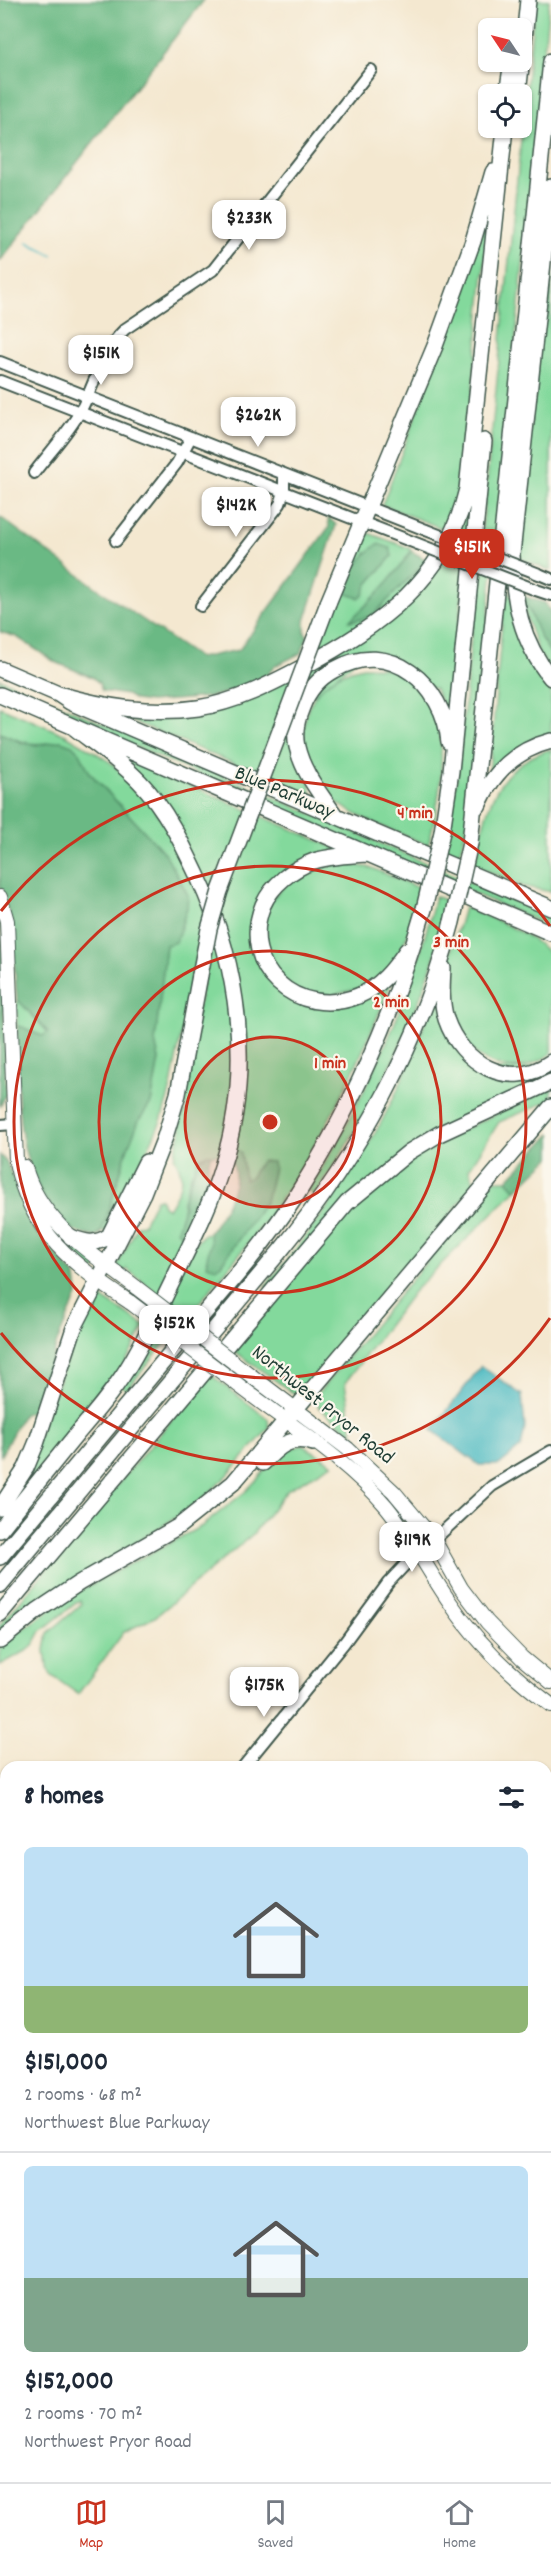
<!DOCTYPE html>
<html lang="en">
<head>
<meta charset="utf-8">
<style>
  body { margin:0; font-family:Dekko,sans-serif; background:#f2f2f3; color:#1f2937; height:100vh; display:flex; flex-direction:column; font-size:22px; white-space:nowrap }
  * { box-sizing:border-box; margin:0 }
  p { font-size:20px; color:#747a83 }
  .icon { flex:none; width:33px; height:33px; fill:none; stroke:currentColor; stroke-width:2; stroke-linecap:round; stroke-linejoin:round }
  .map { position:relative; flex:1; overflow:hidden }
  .panel { position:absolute; left:0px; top:1761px; width:552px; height:722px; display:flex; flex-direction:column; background:#fff; border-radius:18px 18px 0 0; box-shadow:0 2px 4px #0004 }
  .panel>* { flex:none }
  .needle { width:39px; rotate:305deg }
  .controls { position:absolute; left:478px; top:18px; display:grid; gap:12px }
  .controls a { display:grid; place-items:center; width:54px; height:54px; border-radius:9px; background:#fff; box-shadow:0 2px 4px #0004; font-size:30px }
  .price { position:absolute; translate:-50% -51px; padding:0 14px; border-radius:12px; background:#fff; color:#222; font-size:20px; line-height:39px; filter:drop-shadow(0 2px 3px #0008) }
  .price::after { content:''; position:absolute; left:50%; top:36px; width:18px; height:14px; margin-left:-9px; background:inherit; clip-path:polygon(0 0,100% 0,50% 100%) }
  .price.selected { background:#c8321e; color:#fff }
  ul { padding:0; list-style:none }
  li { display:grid; align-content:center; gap:12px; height:318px; padding:0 24px }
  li+li { border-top:2px solid #e0e1e3 }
  li span { display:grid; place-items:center; height:186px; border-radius:9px; color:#555 }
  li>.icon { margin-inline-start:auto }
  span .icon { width:108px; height:108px; fill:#fffc; stroke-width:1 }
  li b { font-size:26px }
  h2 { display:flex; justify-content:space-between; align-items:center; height:72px; padding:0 24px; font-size:26px }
  .tab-bar { display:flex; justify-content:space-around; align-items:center; height:84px; border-top:2px solid #e0e1e3; background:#fff; font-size:16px; color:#747a83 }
  .tab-bar a { display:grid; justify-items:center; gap:3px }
  .tab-bar .selected { color:#c8321e }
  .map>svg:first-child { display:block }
  .green { fill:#83d99c; stroke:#518b68; stroke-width:1.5; fill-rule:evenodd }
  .forest { fill:#6ab984; stroke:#447b5c; stroke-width:1.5 }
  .water { fill:#4ab9c1; stroke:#347b7a; stroke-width:1.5 }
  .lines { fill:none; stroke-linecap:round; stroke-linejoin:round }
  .stream { stroke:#4ab9c1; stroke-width:2 }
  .minor-casing { stroke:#3f574b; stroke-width:14 }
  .major-casing { stroke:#3f574b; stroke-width:16 }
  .highway-casing { stroke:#3f574b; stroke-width:18 }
  .minor { stroke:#fff; stroke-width:10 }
  .major { stroke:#fff; stroke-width:14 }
  .highway { stroke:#fff; stroke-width:15 }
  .minor-bridge-casing { stroke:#3f574b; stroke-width:14; stroke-linecap:butt }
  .major-bridge-casing { stroke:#3f574b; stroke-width:16; stroke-linecap:butt }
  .highway-bridge-casing { stroke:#3f574b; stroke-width:18; stroke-linecap:butt }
  .minor-bridge { stroke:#fff; stroke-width:10 }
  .major-bridge { stroke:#fff; stroke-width:14 }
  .highway-bridge { stroke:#fff; stroke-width:15 }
  .ring { fill:none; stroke:#c8321e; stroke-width:3 }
  .labels { text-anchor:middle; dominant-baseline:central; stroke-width:4.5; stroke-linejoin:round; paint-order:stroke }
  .street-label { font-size:21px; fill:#1f3d34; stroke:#fbf7ec }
  .centre { fill:#c8321e; stroke:#fbf7ec; stroke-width:3 }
  .ring-label { font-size:18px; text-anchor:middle; font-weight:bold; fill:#c8321e; stroke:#fbf7ec; stroke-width:4.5; stroke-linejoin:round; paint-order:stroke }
</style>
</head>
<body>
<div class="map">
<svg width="551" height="2482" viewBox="0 0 551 2482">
  <rect width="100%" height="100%" fill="#fbf7ec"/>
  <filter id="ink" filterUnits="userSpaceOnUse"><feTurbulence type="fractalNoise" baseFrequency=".0167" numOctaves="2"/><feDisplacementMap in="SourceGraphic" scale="12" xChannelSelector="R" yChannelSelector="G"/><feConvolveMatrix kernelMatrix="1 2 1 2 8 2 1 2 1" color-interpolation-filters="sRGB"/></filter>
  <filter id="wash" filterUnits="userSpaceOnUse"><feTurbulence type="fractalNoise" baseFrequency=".008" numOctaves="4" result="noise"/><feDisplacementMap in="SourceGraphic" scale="24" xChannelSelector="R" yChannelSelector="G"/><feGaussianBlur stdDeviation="1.35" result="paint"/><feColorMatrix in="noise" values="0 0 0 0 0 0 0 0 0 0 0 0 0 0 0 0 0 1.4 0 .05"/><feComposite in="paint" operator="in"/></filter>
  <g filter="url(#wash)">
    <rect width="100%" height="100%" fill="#f4e8d0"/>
    <path class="green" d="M535,0H549L468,821L459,858L445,851L458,770Z
      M491,197L464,483L449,531L382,505L433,370Z
      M551,225V571L517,557Z
      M472,496L449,719L435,689L361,656L297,708L312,796L115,714L203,712L385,623Z
      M368,533L409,548L412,552L382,591L351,621L374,614L427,560L432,562L399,600L313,657L362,539ZM366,553L392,556L367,585L346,587Z
      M505,589L509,591L543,677L551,687V738L489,775Z
      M519,595L523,596L540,637L551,654V671L539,654Z
      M363,667C462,663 446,782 428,845C396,831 356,820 329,796C321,788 317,779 312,769C291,723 311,677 363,667Z
      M0,679L551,917V927L0,688Z
      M0,707L66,735L93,751L110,762L146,796L169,832L206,908L170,1091L161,1121L110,1228L96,1237L108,1213L127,1150L139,1120L151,1103L159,1059L155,1042L166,944L176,942L187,908L166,855L90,773L80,754L61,741C35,746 25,744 0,733Z
      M551,749V892L522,886L474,865C487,810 491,768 551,749Z
      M122,756L347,853L283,875L253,942L300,1003L390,981L391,984C359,1064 322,1143 271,1213C227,1275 173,1330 127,1390L120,1385L192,1247L204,1234L209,1233L213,1244L206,1261L221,1264L266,1201L274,1167L257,1166L251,1177L245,1180L232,1150L242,1049L205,885Z
      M340,863L372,868L419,888L411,927L398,955L383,975L343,997L298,994L266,960C265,949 261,922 265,913C278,881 309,869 340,863Z
      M435,896L449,902C426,1009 374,1105 315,1196L308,1191C364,1100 412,1001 435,896Z
      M464,907C495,920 528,931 551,955V1054C513,1080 476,1067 457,1027C454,1022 451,1016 450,1010C448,1000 448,989 447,978C447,955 459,929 464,907Z
      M213,928C231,982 238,1052 229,1108C227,1124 222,1139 219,1154C193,1153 190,1180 183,1201C186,1213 177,1221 180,1234H188L160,1296L127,1269L124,1272L117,1266L138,1225L143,1224L156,1199L160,1198L163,1206L168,1209C180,1190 187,1177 174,1157L181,1130L179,1121L188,1108L180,1101Z
      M436,994L483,1071L551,1066V1077L425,1137L268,1287L265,1286C314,1228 361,1166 394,1097C410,1063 423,1028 436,994Z
      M17,999L48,1032L44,1036C33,1034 27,1027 17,1026Z
      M551,1088V1100L499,1122L469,1169L475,1184L323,1369L299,1392L293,1393L230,1348L319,1241L377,1183L435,1143Z
      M19,1162L98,1265L95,1271L48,1231Z
      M494,1180H507L516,1190L413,1292L345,1383L353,1434L322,1410V1407L319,1408L317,1400L319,1392Z
      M99,1296L145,1326L124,1365L12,1503L72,1346Z
      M210,1374L268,1419L269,1428L227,1476L197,1504L52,1596L0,1634V1625Z
      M303,1445L333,1464L287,1490L253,1534L155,1617L124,1632L78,1694L51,1675L47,1667L45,1650L48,1633L82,1604L80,1600L41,1631L33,1646L28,1650L0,1665V1645L73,1594L202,1526L246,1491L284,1450Z
      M551,1998V2157L546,2159V1999Z"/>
    <path class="forest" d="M0,0H204L0,261Z
      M0,517L101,591L199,658L239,650L329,527L328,517L336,525L305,621V633L308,636L301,653L275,666L264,678L229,692L209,697L150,702L135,700L127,695L102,691L99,683L92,677L55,662L17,637L0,632Z
      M378,544L390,548L392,556L367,585L364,594L359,598L347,594C343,576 364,554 378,544Z
      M411,551L427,560L374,614L366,618L349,621C374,599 393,579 411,551Z
      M523,596L545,603L551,613V654L540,637Z
      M0,733L23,743L38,745L61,741L72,745L80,753L90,773L166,855L188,895L187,908L176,942L166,945L155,1042L159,1059L151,1103L139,1120L127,1150L108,1213L102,1230L96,1237C74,1233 73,1231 58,1215C11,1165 19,1090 17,1026C27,1027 33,1034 43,1036L48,1032L17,999L11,921L0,886Z
      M0,916L3,956L6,1095L0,1107Z
      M551,1134V1157L516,1190L507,1180Z
      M236,1149L241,1153L245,1180L251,1177L261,1161L273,1162L274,1167L266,1201L221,1264L216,1268L207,1265C205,1251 214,1248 209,1233C222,1215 246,1179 229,1157L232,1150Z
      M207,1154H211L208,1165L209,1173L186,1234H180L177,1230L184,1207L183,1201L198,1159Z
      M0,1155L7,1163L33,1228L76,1277L78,1294L57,1342L39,1409L23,1414L0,1457Z"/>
    <path class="water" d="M481,1366L522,1395L525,1428L521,1447L499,1465H479L432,1430Z
      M0,1990L6,1991V2048L0,2049Z"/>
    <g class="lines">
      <path class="stream" d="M27,242L52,255"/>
    </g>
  </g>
  <g filter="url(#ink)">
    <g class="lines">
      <g class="minor-casing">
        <path id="minor" d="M0,362L426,530
          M0,381L418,544
          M34,473C49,453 69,432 81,410C96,382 101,352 125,329L213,270L371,70
          M116,541L177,463L191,437
          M539,574L551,579
          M536,590L551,595
          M201,606L280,504L284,492V474
          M0,1125L14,1124
          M243,1767L344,1643L388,1583L418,1551L434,1540L492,1486L551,1451
          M0,1909L6,1910
          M546,1990L551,1989
          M0,2098L6,2097
          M4,2158L6,2180
          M0,2355L6,2354
          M546,2446L551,2439
          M0,2461L6,2460
          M61,2476L68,2482
          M301,2476L306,2482
          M382,2476L385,2482
          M517,2482L521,2476"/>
      </g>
      <g class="major-casing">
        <path id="major" d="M0,897L7,921L16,1162C30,1233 73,1265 131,1303
          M25,1167C40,1223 93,1254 137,1288
          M245,1371L348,1449L394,1492L434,1540L461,1588L487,1622L522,1658L551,1682
          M237,1384C287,1423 345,1458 386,1506C410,1535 427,1569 449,1601C476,1642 512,1676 551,1705
          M546,2334L551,2328
          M430,2482L434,2476"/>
      </g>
      <g class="highway-casing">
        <path id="highway" d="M522,59L528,0
          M507,94L512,62
          M518,94L521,67
          M551,187L512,554C513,600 521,642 551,678
          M328,603L435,346L473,241L493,172
          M0,669L58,694L70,702L551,908
          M58,694C104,707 150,715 198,708C236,702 269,685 303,667C381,625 446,580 467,489L505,128
          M0,695L551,933
          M478,806C492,773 516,750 551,741
          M334,814C320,793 303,773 297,747C294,734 297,719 302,707C308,691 319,678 334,670C390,637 444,685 449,742
          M442,832L451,771L484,441
          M470,843L551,61
          M368,854C350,855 331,856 314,861C292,869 272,885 263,905C238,967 297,1020 358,996C380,987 394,969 407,950
          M443,968C442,985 441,1002 446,1019C461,1063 509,1092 551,1062
          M71,1237C85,1243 96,1245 109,1236L146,1162
          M263,1463C278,1447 290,1435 313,1443
          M0,1508L26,1468L36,1444L74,1328L143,1193L165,1137L178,1094L200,975
          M0,1530C25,1498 50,1467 76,1435C94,1414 112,1393 127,1369C146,1339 160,1306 176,1274C193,1239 211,1204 222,1167C253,1072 240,966 198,877C182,843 166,809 140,782C120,761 95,744 72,726
          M0,1557C59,1487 118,1416 177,1345C219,1296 263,1247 298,1193C354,1104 395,1010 424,909
          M0,1585L281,1250C359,1155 421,1042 452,922
          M0,1614L347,1203L409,1152L439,1134L551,1082
          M0,1641L37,1611L79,1583L179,1526L233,1483L551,1107"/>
      </g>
      <use href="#minor" class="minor"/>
      <use href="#major" class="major"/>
      <use href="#highway" class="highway"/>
      <g class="minor-bridge-casing">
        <path id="minor-bridge" d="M426,530L539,574
          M418,544L536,590"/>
      </g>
      <g class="major-bridge-casing">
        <path id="major-bridge" d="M137,1288L245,1371
          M131,1303L237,1384"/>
      </g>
      <g class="highway-bridge-casing">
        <path id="highway-bridge" d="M424,909L442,832
          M452,922L470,843
          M200,975L209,929L220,891L328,603"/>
      </g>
      <use href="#minor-bridge" class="minor-bridge"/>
      <use href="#major-bridge" class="major-bridge"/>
      <use href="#highway-bridge" class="highway-bridge"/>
    </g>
  </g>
  <circle cx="270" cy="1122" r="85" fill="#c8321e" fill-opacity=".12"/>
  <g class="ring">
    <circle cx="270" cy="1122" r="85"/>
    <circle cx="270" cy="1122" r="171"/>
    <circle cx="270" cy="1122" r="256"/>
    <path d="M550 1318A342 342 0 0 1 1 1333M1 911A342 342 0 0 1 550 926"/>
  </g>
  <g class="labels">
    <g class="street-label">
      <text transform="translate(284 794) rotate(23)">Blue Parkway</text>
      <text transform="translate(322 1406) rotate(39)">Northwest Pryor Road</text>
    </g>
  </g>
  <circle cx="270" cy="1122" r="9" class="centre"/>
  <g class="ring-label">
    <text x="415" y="818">4 min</text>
    <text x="451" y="947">3 min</text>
    <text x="391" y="1007">2 min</text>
    <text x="330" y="1068">1 min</text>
  </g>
</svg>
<div class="controls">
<a><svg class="needle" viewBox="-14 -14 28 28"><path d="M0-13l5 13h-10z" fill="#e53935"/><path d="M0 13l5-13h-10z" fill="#747a83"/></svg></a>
<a><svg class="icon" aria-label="locate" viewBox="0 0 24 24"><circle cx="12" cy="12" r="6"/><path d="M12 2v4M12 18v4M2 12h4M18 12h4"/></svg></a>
</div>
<b class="price" style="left:249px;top:251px">$233K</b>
<b class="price" style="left:101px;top:386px">$151K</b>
<b class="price" style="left:258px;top:448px">$262K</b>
<b class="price" style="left:236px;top:538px">$142K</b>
<b class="price selected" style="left:472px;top:580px">$151K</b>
<b class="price" style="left:174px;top:1356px">$152K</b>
<b class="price" style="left:412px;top:1573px">$119K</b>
<b class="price" style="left:264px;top:1718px">$175K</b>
<section class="panel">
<h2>8 homes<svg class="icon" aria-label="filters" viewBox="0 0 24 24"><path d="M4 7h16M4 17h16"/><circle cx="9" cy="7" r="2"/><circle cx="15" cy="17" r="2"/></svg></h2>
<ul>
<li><span style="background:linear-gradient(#bfe0f5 75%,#8fb573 0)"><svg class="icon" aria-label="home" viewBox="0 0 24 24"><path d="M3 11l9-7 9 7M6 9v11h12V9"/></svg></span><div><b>$151,000</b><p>2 rooms · 68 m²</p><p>Northwest Blue Parkway</p></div></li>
<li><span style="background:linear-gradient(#bfe0f5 60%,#7fa58c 0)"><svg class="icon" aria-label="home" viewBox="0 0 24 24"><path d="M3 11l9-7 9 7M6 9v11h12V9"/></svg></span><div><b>$152,000</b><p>2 rooms · 70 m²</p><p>Northwest Pryor Road</p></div></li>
</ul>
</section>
</div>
<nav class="tab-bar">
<a class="selected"><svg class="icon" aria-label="map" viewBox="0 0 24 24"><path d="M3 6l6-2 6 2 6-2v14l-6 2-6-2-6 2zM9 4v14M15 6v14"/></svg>Map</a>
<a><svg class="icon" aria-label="saved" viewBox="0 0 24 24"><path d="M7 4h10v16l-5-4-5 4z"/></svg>Saved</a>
<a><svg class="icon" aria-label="home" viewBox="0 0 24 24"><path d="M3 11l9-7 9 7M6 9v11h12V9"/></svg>Home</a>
</nav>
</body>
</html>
